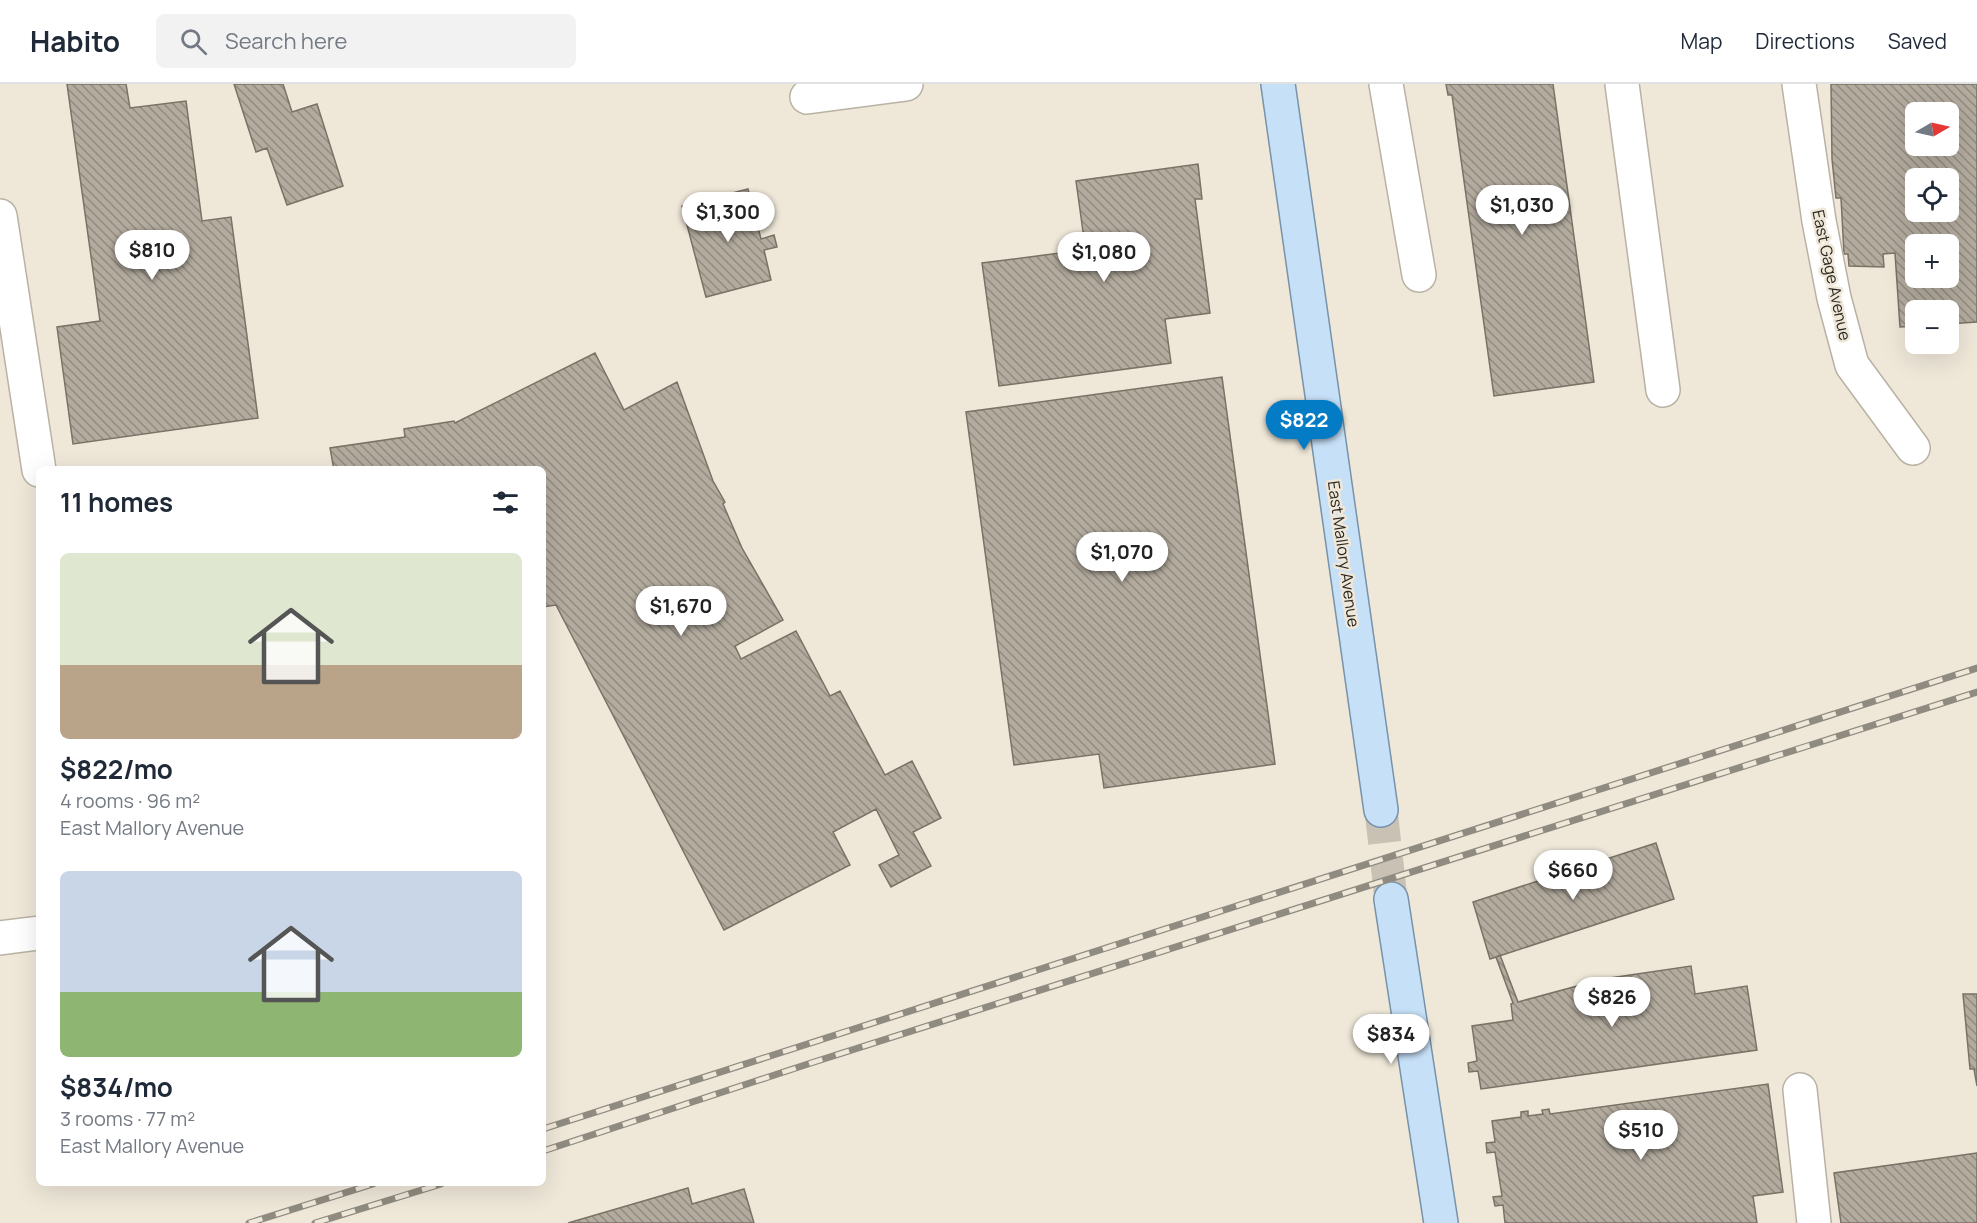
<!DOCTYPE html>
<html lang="en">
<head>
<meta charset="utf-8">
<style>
  body { margin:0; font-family:Manrope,sans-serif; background:#f2f2f3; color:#1f2937; height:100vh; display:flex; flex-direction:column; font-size:22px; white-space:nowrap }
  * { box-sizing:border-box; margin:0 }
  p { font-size:20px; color:#747a83 }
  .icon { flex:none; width:33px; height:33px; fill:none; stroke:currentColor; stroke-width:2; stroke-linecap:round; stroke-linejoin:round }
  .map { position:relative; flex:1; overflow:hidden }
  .sheet { position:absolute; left:36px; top:382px; width:510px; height:720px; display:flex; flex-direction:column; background:#fff; border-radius:9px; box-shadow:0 6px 24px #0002 }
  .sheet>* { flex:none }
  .needle { width:39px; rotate:81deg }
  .tools { position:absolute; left:1905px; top:18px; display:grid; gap:12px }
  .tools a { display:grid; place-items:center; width:54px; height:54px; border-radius:9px; background:#fff; box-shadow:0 6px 24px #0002; font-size:30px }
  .price { position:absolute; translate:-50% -51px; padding:0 14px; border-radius:21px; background:#fff; color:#222; font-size:20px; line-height:39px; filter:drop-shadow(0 2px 3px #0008) }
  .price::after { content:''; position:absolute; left:50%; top:36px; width:18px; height:14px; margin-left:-9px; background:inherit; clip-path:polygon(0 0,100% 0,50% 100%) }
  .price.selected { background:#047cc5; color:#fff }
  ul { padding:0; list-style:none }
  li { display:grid; align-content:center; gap:12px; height:318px; padding:0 24px }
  li span { display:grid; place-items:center; height:186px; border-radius:9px; color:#555 }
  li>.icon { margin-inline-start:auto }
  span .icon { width:108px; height:108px; fill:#fffc; stroke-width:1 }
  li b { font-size:26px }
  h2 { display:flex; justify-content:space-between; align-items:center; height:72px; padding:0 24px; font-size:26px }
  header { display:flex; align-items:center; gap:36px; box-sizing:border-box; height:84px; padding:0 30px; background:#fff; border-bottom:2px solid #e0e1e3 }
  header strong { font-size:28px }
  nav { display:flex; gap:33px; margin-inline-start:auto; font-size:21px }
  .search { width:420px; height:54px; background:#f2f2f3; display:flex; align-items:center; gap:15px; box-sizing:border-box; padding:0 21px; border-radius:9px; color:#747a83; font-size:22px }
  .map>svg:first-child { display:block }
  .building { fill:url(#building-back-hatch); stroke:#797265; stroke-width:1.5; fill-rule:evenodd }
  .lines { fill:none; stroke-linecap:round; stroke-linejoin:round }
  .major-tunnel { stroke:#c8c1b4; stroke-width:33; stroke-dasharray:33 16; stroke-linecap:butt }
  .minor-casing { stroke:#b9b2a4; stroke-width:36 }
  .major-casing { stroke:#7792a9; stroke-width:36 }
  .minor { stroke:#fff; stroke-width:33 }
  .major { stroke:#c6e0f7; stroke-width:33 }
  .rail-casing { stroke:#908b81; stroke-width:7 }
  .rail { stroke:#efe8d9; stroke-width:4.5; stroke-dasharray:14; stroke-linecap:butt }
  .labels { text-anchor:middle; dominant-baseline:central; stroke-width:5; stroke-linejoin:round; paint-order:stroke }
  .street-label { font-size:16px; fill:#2a2722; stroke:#efe8d9 }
</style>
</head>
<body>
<header>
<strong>Habito</strong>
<div class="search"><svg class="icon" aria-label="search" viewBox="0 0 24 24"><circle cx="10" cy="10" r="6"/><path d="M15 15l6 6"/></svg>Search here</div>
<nav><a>Map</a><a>Directions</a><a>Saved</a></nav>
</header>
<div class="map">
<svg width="1977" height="1139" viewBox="0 0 1977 1139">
  <defs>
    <pattern id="building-back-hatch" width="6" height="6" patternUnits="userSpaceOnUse" patternTransform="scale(1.5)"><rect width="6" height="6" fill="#b3ab9e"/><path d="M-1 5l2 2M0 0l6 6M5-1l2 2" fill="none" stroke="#928b80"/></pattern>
  </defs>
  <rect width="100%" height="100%" fill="#efe8d9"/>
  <path class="building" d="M67,0H126L130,24L186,17L202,137L231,133L258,334L73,360L57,243L100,237Z
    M234,0H283L292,28L317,20L343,102L287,121L267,64L256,68Z
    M1446,0H1553L1594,298L1494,312L1452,11H1448Z
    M1831,0H1977V238L1948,240V226H1916V242L1900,243L1895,169L1883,170L1884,183L1849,182L1848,170H1844L1841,114H1836L1832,75ZM1916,28H1948V62H1916ZM1916,94H1948V128H1916ZM1916,160H1948V194H1916Z
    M1198,80L1202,115H1195L1210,229L1165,235L1171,279L999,302L982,179L1068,168V164L1085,162L1076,97Z
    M748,105L761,155L774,151L777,163L764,166L771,196L706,213L682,122Z
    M595,269L624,326L677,298L713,397L725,418L723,420L742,464L783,536L735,562L741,575L796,547L830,612L840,607L885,691L912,677L941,734L913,748L931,782L891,803L879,781L899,771L876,725L833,748L850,781L724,846L556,521L543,523V386H334L330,364L405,353L404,345L454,337L455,339Z
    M1222,293L1275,680L1104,704L1099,670L1014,681L966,328Z
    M1656,759L1674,815L1490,875L1473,818Z
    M1500,871L1518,918L1603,895L1691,882L1695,910L1747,902L1757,966L1481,1005L1478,987L1469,988L1468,979L1477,977L1472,942L1513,936L1511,920L1513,919L1496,873Z
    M1963,910H1977V1002L1974,985H1970Z
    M1768,1000L1783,1108L1753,1112L1757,1139H1505L1503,1121L1495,1122L1493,1113L1502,1112L1495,1068L1487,1069L1486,1059L1495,1058L1492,1037L1521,1033V1028L1528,1027V1032L1543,1030L1542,1026L1549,1025L1550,1030Z
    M1977,1069V1139H1841L1834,1089Z
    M688,1104L692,1120L744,1105L754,1139H568Z"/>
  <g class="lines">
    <path class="major-tunnel" d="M1381,726L1391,815"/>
    <g class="minor-casing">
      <path id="minor" d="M1386,0L1419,191
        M1622,0L1663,306
        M1799,0L1819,137L1834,214L1852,281L1913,364
        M807,13L906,0
        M0,132L39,386
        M0,854L39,849
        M1800,1006L1814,1139"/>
    </g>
    <g class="major-casing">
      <path id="major" d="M1278,0L1381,726
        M1391,815L1441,1139"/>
    </g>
    <use href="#minor" class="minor"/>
    <use href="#major" class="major"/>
    <g class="rail-casing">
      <path id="rail" d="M543,1045L1977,584
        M543,1067L811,979L1977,608
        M249,1139L373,1100
        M315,1139L441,1100"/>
    </g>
    <use href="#rail" class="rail"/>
  </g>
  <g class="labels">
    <g class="street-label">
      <text transform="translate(1832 191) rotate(78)">East Gage Avenue</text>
      <text transform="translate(1344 470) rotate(82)">East Mallory Avenue</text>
    </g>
  </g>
</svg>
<div class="tools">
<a><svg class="needle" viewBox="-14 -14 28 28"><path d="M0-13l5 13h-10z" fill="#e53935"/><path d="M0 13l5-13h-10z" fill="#747a83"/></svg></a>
<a><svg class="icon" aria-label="locate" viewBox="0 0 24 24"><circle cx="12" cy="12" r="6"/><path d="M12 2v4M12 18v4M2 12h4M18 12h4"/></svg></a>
<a>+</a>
<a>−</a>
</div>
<b class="price" style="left:1522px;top:152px">$1,030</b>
<b class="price" style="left:728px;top:159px">$1,300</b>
<b class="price" style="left:152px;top:197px">$810</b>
<b class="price" style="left:1104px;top:199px">$1,080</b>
<b class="price selected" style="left:1304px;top:367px">$822</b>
<b class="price" style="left:1122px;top:499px">$1,070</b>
<b class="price" style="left:681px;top:553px">$1,670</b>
<b class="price" style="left:1573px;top:817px">$660</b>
<b class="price" style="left:1612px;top:944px">$826</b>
<b class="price" style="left:1391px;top:981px">$834</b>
<b class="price" style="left:1641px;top:1077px">$510</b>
<section class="sheet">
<h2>11 homes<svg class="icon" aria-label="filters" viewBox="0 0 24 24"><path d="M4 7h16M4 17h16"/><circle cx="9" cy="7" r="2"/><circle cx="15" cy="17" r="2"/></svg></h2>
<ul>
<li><span style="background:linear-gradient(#dfe7d0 60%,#b9a48a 0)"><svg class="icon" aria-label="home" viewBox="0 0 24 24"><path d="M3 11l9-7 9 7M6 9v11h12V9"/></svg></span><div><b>$822/mo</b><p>4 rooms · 96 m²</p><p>East Mallory Avenue</p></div></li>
<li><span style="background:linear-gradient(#c9d6e8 65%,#8fb573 0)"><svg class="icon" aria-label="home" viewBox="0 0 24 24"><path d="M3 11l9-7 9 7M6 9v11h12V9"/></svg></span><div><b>$834/mo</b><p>3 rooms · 77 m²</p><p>East Mallory Avenue</p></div></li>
</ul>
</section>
</div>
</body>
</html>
